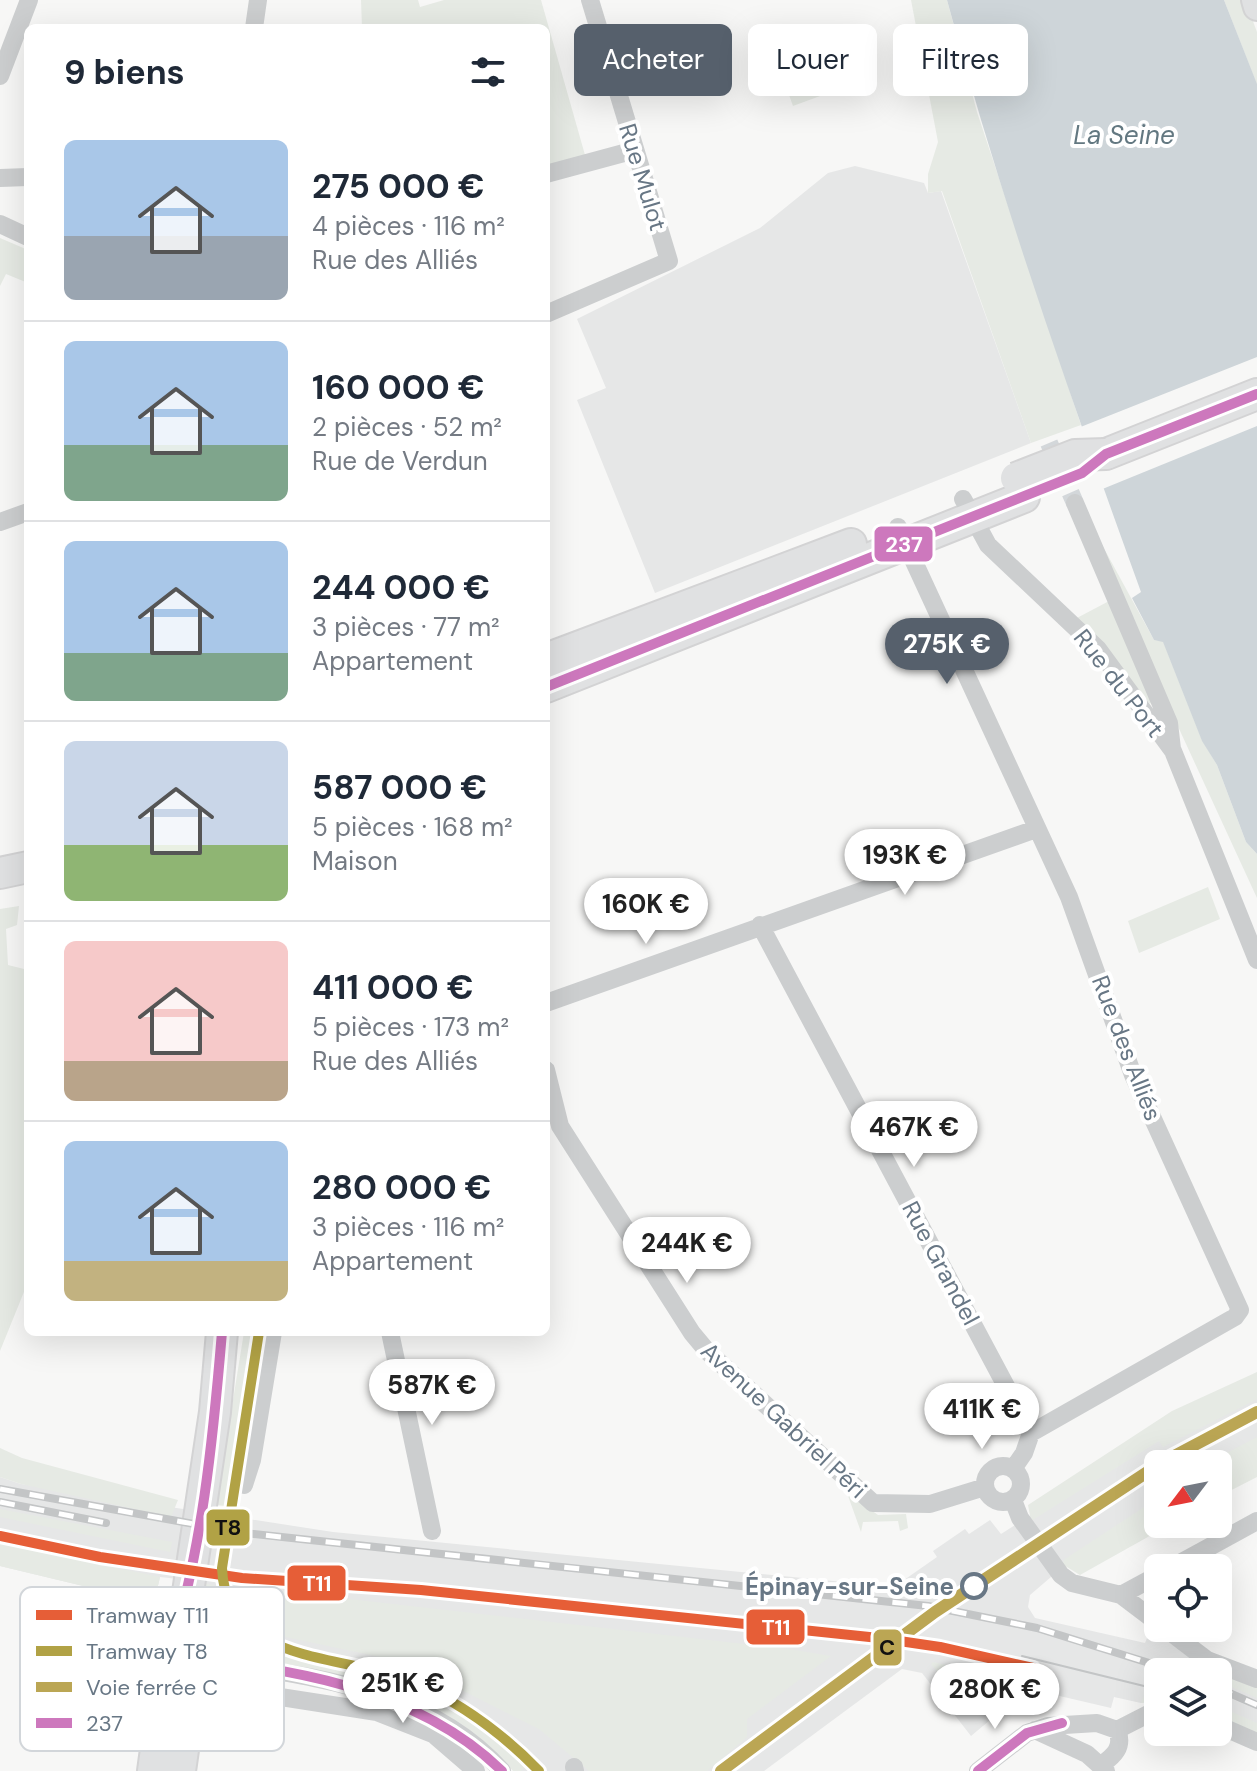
<!DOCTYPE html>
<html lang="fr">
<head>
<meta charset="utf-8">
<style>
  body { margin:0; font-family:"DM Sans",sans-serif; background:#f2f2f3; color:#1f2937; height:100vh; display:flex; flex-direction:column; font-size:30px; white-space:nowrap }
  * { box-sizing:border-box; margin:0 }
  p { font-size:26px; color:#747a83 }
  .icon { flex:none; width:44px; height:44px; fill:none; stroke:currentColor; stroke-width:2; stroke-linecap:round; stroke-linejoin:round }
  .map { position:relative; flex:1; overflow:hidden }
  .side { position:absolute; left:24px; top:24px; width:526px; height:1312px; display:flex; flex-direction:column; background:#fff; border-radius:12px; box-shadow:0 8px 32px #0002 }
  .side>* { flex:none }
  .hud { position:absolute; left:574px; top:24px; width:562px; height:72px; display:flex; gap:16px }
  .needle { width:52px; rotate:238deg }
  .tools { position:absolute; left:1144px; top:1450px; display:grid; gap:16px }
  .tools a { display:grid; place-items:center; width:88px; height:88px; border-radius:12px; background:#fff; box-shadow:0 8px 32px #0002; font-size:40px }
  .price { position:absolute; translate:-50% -68px; padding:0 18px; border-radius:28px; background:#fff; color:#222; font-size:26px; line-height:52px; filter:drop-shadow(0 2px 4px #0008) }
  .price::after { content:''; position:absolute; left:50%; top:48px; width:24px; height:18px; margin-left:-12px; background:inherit; clip-path:polygon(0 0,100% 0,50% 100%) }
  .price.current { background:#56606c; color:#fff }
  ul { padding:0; list-style:none }
  li { display:flex; align-items:center; gap:24px; height:200px; padding:0 40px }
  li+li { border-top:2px solid #e0e1e3 }
  li span { display:grid; place-items:center; flex:none; width:224px; height:160px; border-radius:12px; color:#555 }
  li>.icon { margin-inline-start:auto }
  span .icon { width:96px; height:96px; fill:#fffc; stroke-width:1 }
  li b { font-size:34px }
  h2 { display:flex; justify-content:space-between; align-items:center; height:96px; padding:0 40px; font-size:34px }
  .pill { padding:0 28px; border-radius:12px; background:#fff; box-shadow:0 8px 32px #0002; font-size:28px; line-height:72px }
  .pill.current { background:#56606c; color:#fff }
  .map>svg:first-child { display:block }
  .built { fill:#e6e7e7 }
  .green { fill:#e6eae4 }
  .water { fill:#ced5d9 }
  .pier { fill:#f7f7f6 }
  .lines { fill:none; stroke-linecap:round; stroke-linejoin:round }
  .street-tunnel { stroke:#d3d7da; stroke-width:18; stroke-dasharray:18 9; stroke-linecap:butt }
  .secondary-casing { stroke:#d3d3d4; stroke-width:30 }
  .primary-casing { stroke:#d3d3d4; stroke-width:34 }
  .street { stroke:#cccecf; stroke-width:18 }
  .secondary { stroke:#e0e1e2; stroke-width:26 }
  .primary { stroke:#e0e1e2; stroke-width:30 }
  .tram { stroke:#c3c5c6; stroke-width:2 }
  .rail-casing { stroke:#c3c5c6; stroke-width:8 }
  .rail { stroke:#fff; stroke-width:5; stroke-dasharray:15; stroke-linecap:butt }
  .primary-bridge-casing { stroke:#d3d3d4; stroke-width:34; stroke-linecap:butt }
  .primary-bridge { stroke:#e0e1e2; stroke-width:30 }
  .bus-1-casing { stroke:#fff; stroke-width:16 }
  .bus-1 { stroke:#cd78bd; stroke-width:10 }
  .rail-1-casing { stroke:#fff; stroke-width:18 }
  .rail-1 { stroke:#bba654; stroke-width:12 }
  .tram-1-casing { stroke:#fff; stroke-width:16 }
  .tram-2-casing { stroke:#fff; stroke-width:16 }
  .tram-1 { stroke:#e65e37; stroke-width:10 }
  .tram-2 { stroke:#b1a245; stroke-width:10 }
  .stop-dot { fill:#fff; stroke:#687785; stroke-width:4 }
  .labels { text-anchor:middle; dominant-baseline:central; stroke-width:8; stroke-linejoin:round; paint-order:stroke }
  .street-label { font-size:24px; fill:#687785; stroke:#fff }
  .stop-label { font-size:24px; font-weight:bold; fill:#687785; stroke:#fff; text-anchor:end }
  .water-label { font-size:26px; font-style:italic; fill:#637881; stroke:#fff }
  .key { fill:#fff; stroke:#d2d6da; stroke-width:2 }
  .key-label { font-size:22px; fill:#687785 }
  .line-badge { stroke:#fff; stroke-width:3 }
  .badge-label { font-size:22px; text-anchor:middle; font-weight:bold; fill:#fff }
  .pale-badge-label { font-size:22px; text-anchor:middle; font-weight:bold; fill:#111 }
</style>
</head>
<body>
<div class="map">
<svg width="1257" height="1771" viewBox="0 0 1257 1771">
  <rect width="100%" height="100%" fill="#f7f7f6"/>
  <path class="built" d="M855,166L924,183L928,193L941,191L1031,443L655,593L577,400L606,388L577,319L760,228L828,173Z
    M1257,1384V1447L1218,1464H1158V1502L1051,1577L1030,1595L1028,1607L1035,1618L1145,1643L1150,1631L1206,1665L1257,1686V1735L1218,1716V1672H1158V1701L1141,1703L1114,1697L1111,1708L1034,1690L1019,1696L971,1736L922,1673L902,1669L764,1771H519L452,1719L396,1690L259,1658L238,1643L222,1623L205,1582L160,1577L154,1603L0,1566V1477L21,1484L333,1532L894,1587L937,1557L933,1551L965,1529L969,1534L990,1520L1001,1534L1157,1435Z"/>
  <path class="green" d="M361,0H418L420,7L444,0H541L585,155L546,166V28H362Z
    M911,0H947L977,112L1081,425L1031,443L942,191L928,193V174L938,142Z
    M1224,0H1245L1257,32V85Z
    M849,48L861,81L793,106L781,73Z
    M0,238L28,250V283L6,274L0,286Z
    M1095,532L1154,640L1163,641L1202,740L1217,765L1246,842L1257,854V898L1134,631Z
    M1111,600L1154,696L1150,704L1075,619Z
    M1208,887L1220,919L1139,953L1128,921Z
    M19,906L17,925L6,929L8,965L28,970V1282L0,1351V909Z
    M244,1332H268L235,1507L216,1505Z
    M1257,1372V1399L1163,1447L1159,1441L1031,1521L1028,1505L1172,1411Z
    M1257,1437V1477L1218,1497V1464H1206Z
    M0,1448L22,1458L178,1500L171,1517L21,1484L0,1477Z
    M847,1493L878,1515L906,1514L908,1528L900,1531L898,1521L863,1522L861,1532Z
    M1158,1498V1524H1171L1080,1575L1062,1564L1065,1559Z
    M0,1509L172,1542L170,1552L0,1517Z
    M0,1543L160,1577L154,1603L0,1566Z
    M206,1584L229,1588L242,1616L226,1629L202,1623Z
    M235,1586L789,1649L831,1656L747,1719V1737L707,1771H589L539,1729L408,1663L276,1635L236,1595Z
    M253,1628C286,1651 326,1651 364,1662C428,1680 484,1713 532,1759L521,1771H513C444,1687 336,1674 235,1655Z
    M1192,1656L1257,1687V1698L1218,1681V1672H1197L1187,1667Z
    M933,1662L960,1668L958,1689L954,1692L931,1664Z
    M1150,1681L1158,1683V1701L1141,1703Z
    M1218,1706L1257,1723V1735L1218,1716Z"/>
  <path class="water" d="M947,0H1224L1257,84V854L1246,842L1217,765L1202,741L1163,642L1154,640L1132,598L1141,592C1070,396 1001,201 947,0Z"/>
  <path class="pier" d="M1257,357V426L1100,490L1078,428Z"/>
  <g class="lines">
    <path class="street-tunnel" d="M1049,443L1075,503"/>
    <g class="secondary-casing">
      <path id="secondary" d="M1255,0L1257,7"/>
    </g>
    <g class="primary-casing">
      <path id="primary" d="M1106,454L1257,394
        M546,659L851,544
        M546,687L1024,497
        M0,873L28,867
        M153,1771L169,1655L187,1599L215,1412L222,1332
        M180,1771L196,1658L187,1599"/>
    </g>
    <path class="street" d="M254,28L258,0
      M0,76L29,0
      M546,174L635,150
      M0,178L28,177
      M0,224L28,237
      M546,314L669,261L590,0
      M963,499L988,545L1098,649L1173,751L1257,960
      M1075,503L1169,723L1172,749
      M0,522L28,512
      M898,527L1069,897L1133,1075L1240,1310L1235,1317L1031,1433L1024,1453L1013,1469
      M760,925L1031,1433
      M546,1003L1036,829
      M546,1070L560,1126L692,1333L707,1351L873,1503L930,1504L985,1487
      M390,1332L432,1531
      M985 1484a18 18 0 1 1 36 0a18 18 0 1 1-36 0Z
      M244,1485L252,1460L273,1332
      M1013,1500L1020,1518L1061,1575L1072,1583L1121,1595L1158,1623
      M1171,1568L1257,1521
      M1121,1595L1158,1575
      M1165,1628L1207,1660L1257,1679
      M196,1658C303,1677 425,1684 502,1771
      M184,1682L377,1712L433,1734L476,1771
      M1218,1725L1257,1742
      M1035,1730L1087,1754L1106,1771
      M1117,1730L1158,1709
      M1101,1765C1114,1756 1124,1747 1117,1730
      M574,1767L575,1771
      M978,1771L1027,1733L1048,1726L1097,1723L1117,1730"/>
    <use href="#secondary" class="secondary"/>
    <use href="#primary" class="primary"/>
    <path class="tram" d="M1022,1656L1144,1686"/>
    <g class="rail-casing">
      <path id="rail" d="M0,1489L244,1533L928,1606L1037,1628L1178,1672
        M0,1502L106,1523
        M1218,1688L1257,1705"/>
    </g>
    <use href="#rail" class="rail"/>
    <g class="primary-bridge-casing">
      <path id="primary-bridge" d="M1016,478L1075,455L1106,454"/>
    </g>
    <use href="#primary-bridge" class="primary-bridge"/>
    <g class="bus-1-casing">
      <path id="bus-1" d="M546,687L1082,473L1106,454L1257,394
        M222,1332C213,1440 202,1552 169,1655C287,1669 414,1685 502,1771
        M978,1771L1027,1733L1062,1723"/>
    </g>
    <use href="#bus-1" class="bus-1"/>
    <g class="rail-1-casing">
      <path id="rail-1" d="M1159,1464L1257,1412
        M721,1771L935,1612L1158,1465"/>
    </g>
    <use href="#rail-1" class="rail-1"/>
    <g class="tram-1-casing">
      <path id="tram-1" d="M0,1536L100,1557L242,1578L421,1590L879,1638L940,1647L1033,1668"/>
    </g>
    <g class="tram-2-casing">
      <path id="tram-2" d="M259,1332L222,1568C226,1667 347,1653 415,1683C463,1704 503,1734 539,1771"/>
    </g>
    <use href="#tram-1" class="tram-1"/>
    <use href="#tram-2" class="tram-2"/>
  </g>
  <circle class="stop-dot" cx="974" cy="1586" r="12"/>
  <g class="labels">
    <g class="street-label">
      <text transform="translate(643 177) rotate(73)">Rue Mulot</text>
      <text transform="translate(1119 683) rotate(52)">Rue du Port</text>
      <text transform="translate(1127 1048) rotate(69)">Rue des Alliés</text>
      <text transform="translate(941 1263) rotate(62)">Rue Grandel</text>
      <text transform="translate(784 1420) rotate(43)">Avenue Gabriel Péri</text>
    </g>
    <g class="stop-label">
      <text x="954" y="1586">Épinay-sur-Seine</text>
    </g>
    <g class="water-label">
      <text x="1124" y="135">La Seine</text>
    </g>
  </g>
  <rect x="20" y="1587" width="264" height="164" rx="12" class="key"/>
  <rect x="36" y="1610" width="36" height="10" fill="#e65e37"/>
  <rect x="36" y="1646" width="36" height="10" fill="#b1a245"/>
  <rect x="36" y="1682" width="36" height="10" fill="#bba654"/>
  <rect x="36" y="1718" width="36" height="10" fill="#cd78bd"/>
  <g class="key-label">
    <text x="86" y="1623">Tramway T11</text>
    <text x="86" y="1659">Tramway T8</text>
    <text x="86" y="1695">Voie ferrée C</text>
    <text x="86" y="1731">237</text>
  </g>
  <g class="line-badge">
    <rect x="873" y="525" width="61" height="38" rx="8" fill="#cd78bd"/>
    <rect x="205" y="1508" width="46" height="39" rx="8" fill="#b1a245"/>
    <rect x="286" y="1564" width="61" height="38" rx="8" fill="#e65e37"/>
    <rect x="745" y="1608" width="61" height="38" rx="8" fill="#e65e37"/>
    <rect x="872" y="1628" width="31" height="39" rx="8" fill="#bba654"/>
  </g>
  <g class="badge-label">
    <text x="904" y="552">237</text>
    <text x="317" y="1591">T11</text>
    <text x="776" y="1635">T11</text>
  </g>
  <g class="pale-badge-label">
    <text x="228" y="1535">T8</text>
    <text x="887" y="1655">C</text>
  </g>
</svg>
<div class="tools">
<a><svg class="needle" viewBox="-14 -14 28 28"><path d="M0-13l5 13h-10z" fill="#e53935"/><path d="M0 13l5-13h-10z" fill="#747a83"/></svg></a>
<a><svg class="icon" aria-label="locate" viewBox="0 0 24 24"><circle cx="12" cy="12" r="6"/><path d="M12 2v4M12 18v4M2 12h4M18 12h4"/></svg></a>
<a><svg class="icon" aria-label="layers" viewBox="0 0 24 24"><path d="M12 4l9 5-9 5-9-5zM3 14l9 5 9-5"/></svg></a>
</div>
<b class="price current" style="left:947px;top:686px">275K €</b>
<b class="price" style="left:905px;top:897px">193K €</b>
<b class="price" style="left:646px;top:946px">160K €</b>
<b class="price" style="left:914px;top:1169px">467K €</b>
<b class="price" style="left:687px;top:1285px">244K €</b>
<b class="price" style="left:432px;top:1427px">587K €</b>
<b class="price" style="left:982px;top:1451px">411K €</b>
<b class="price" style="left:403px;top:1725px">251K €</b>
<b class="price" style="left:995px;top:1731px">280K €</b>
<div class="hud">
<a class="pill current">Acheter</a>
<a class="pill">Louer</a>
<a class="pill">Filtres</a>
</div>
<section class="side">
<h2>9 biens<svg class="icon" aria-label="filters" viewBox="0 0 24 24"><path d="M4 7h16M4 17h16"/><circle cx="9" cy="7" r="2"/><circle cx="15" cy="17" r="2"/></svg></h2>
<ul>
<li><span style="background:linear-gradient(#a9c7e8 60%,#9aa5b1 0)"><svg class="icon" aria-label="home" viewBox="0 0 24 24"><path d="M3 11l9-7 9 7M6 9v11h12V9"/></svg></span><div><b>275 000 €</b><p>4 pièces · 116 m²</p><p>Rue des Alliés</p></div></li>
<li><span style="background:linear-gradient(#a9c7e8 65%,#7fa58c 0)"><svg class="icon" aria-label="home" viewBox="0 0 24 24"><path d="M3 11l9-7 9 7M6 9v11h12V9"/></svg></span><div><b>160 000 €</b><p>2 pièces · 52 m²</p><p>Rue de Verdun</p></div></li>
<li><span style="background:linear-gradient(#a9c7e8 70%,#7fa58c 0)"><svg class="icon" aria-label="home" viewBox="0 0 24 24"><path d="M3 11l9-7 9 7M6 9v11h12V9"/></svg></span><div><b>244 000 €</b><p>3 pièces · 77 m²</p><p>Appartement</p></div></li>
<li><span style="background:linear-gradient(#c9d6e8 65%,#8fb573 0)"><svg class="icon" aria-label="home" viewBox="0 0 24 24"><path d="M3 11l9-7 9 7M6 9v11h12V9"/></svg></span><div><b>587 000 €</b><p>5 pièces · 168 m²</p><p>Maison</p></div></li>
<li><span style="background:linear-gradient(#f6c9c9 75%,#b9a48a 0)"><svg class="icon" aria-label="home" viewBox="0 0 24 24"><path d="M3 11l9-7 9 7M6 9v11h12V9"/></svg></span><div><b>411 000 €</b><p>5 pièces · 173 m²</p><p>Rue des Alliés</p></div></li>
<li><span style="background:linear-gradient(#a9c7e8 75%,#c2b280 0)"><svg class="icon" aria-label="home" viewBox="0 0 24 24"><path d="M3 11l9-7 9 7M6 9v11h12V9"/></svg></span><div><b>280 000 €</b><p>3 pièces · 116 m²</p><p>Appartement</p></div></li>
</ul>
</section>
</div>
</body>
</html>
